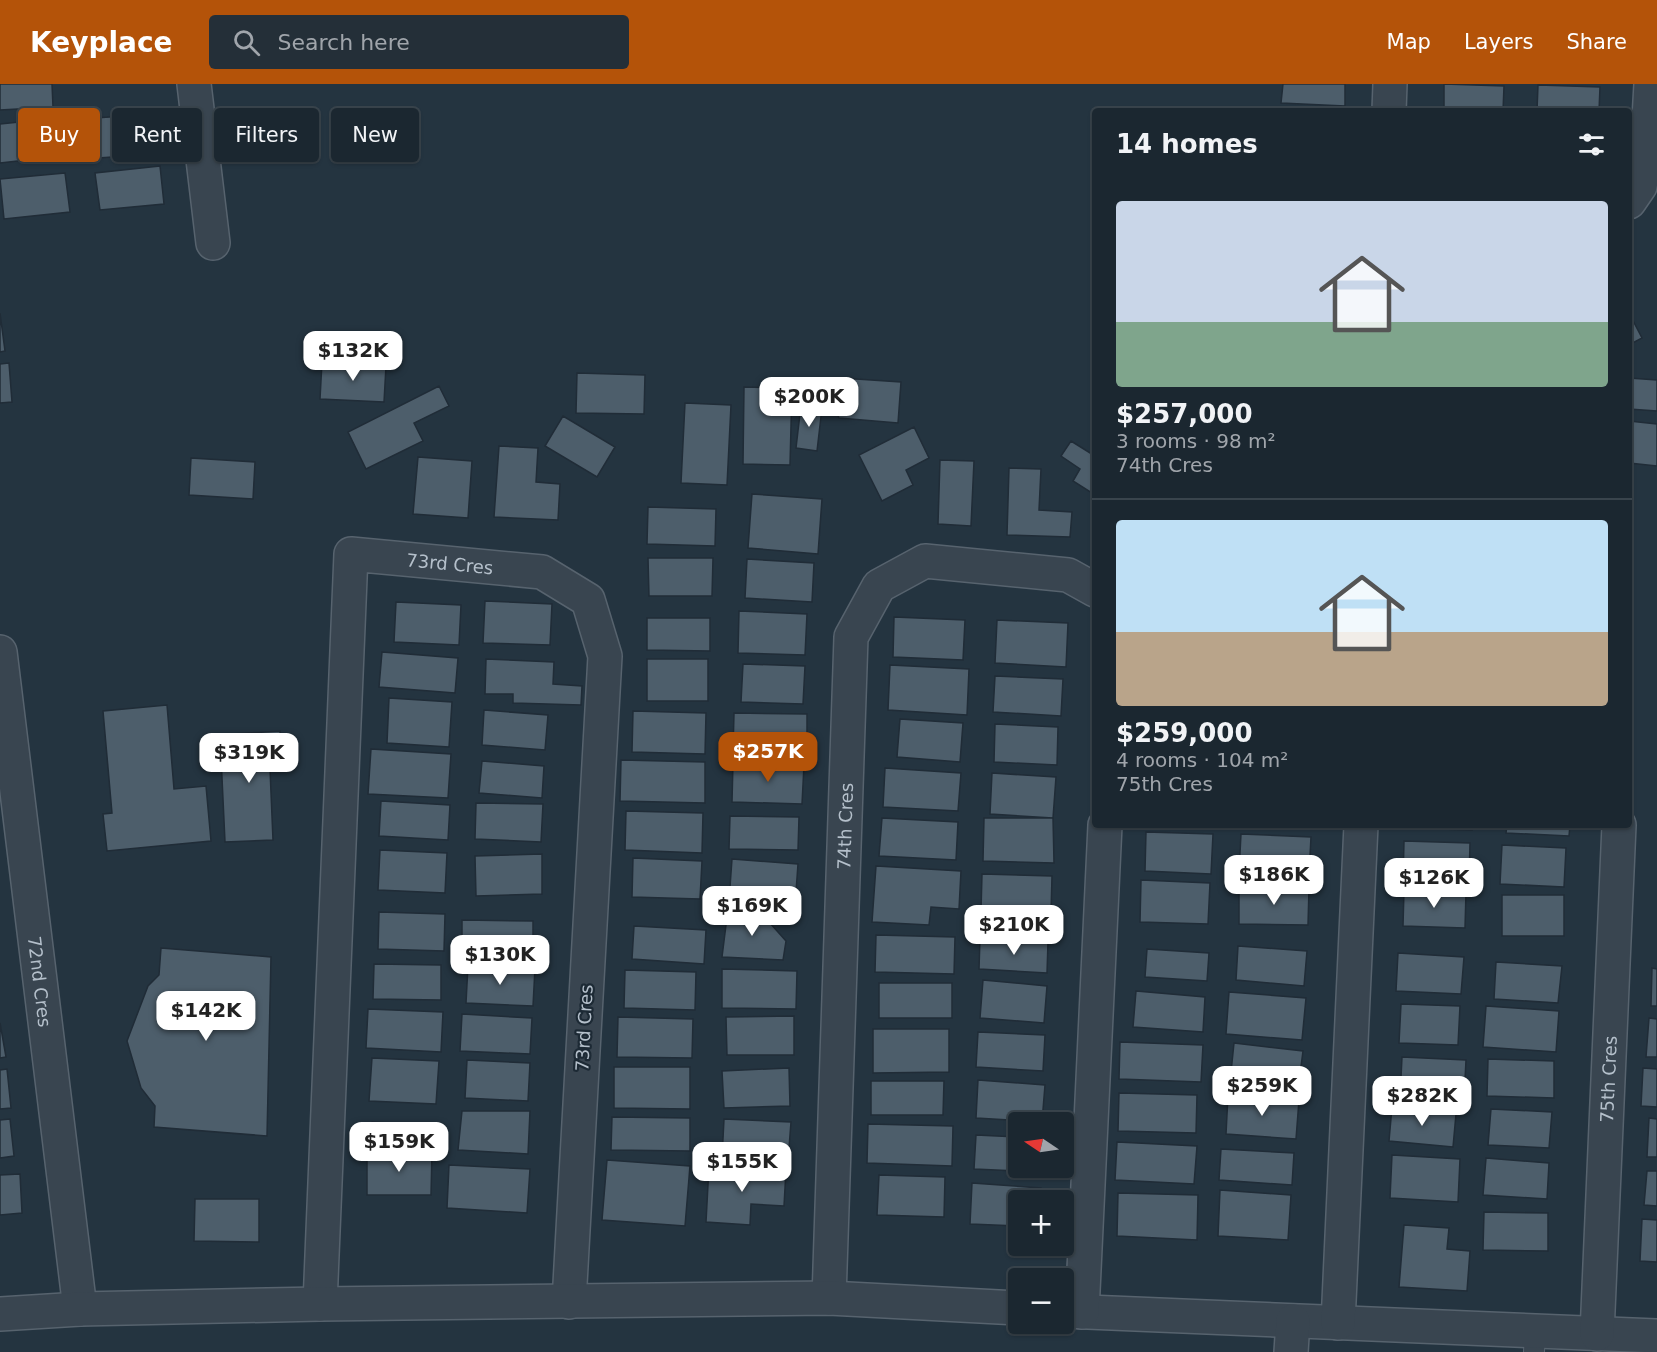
<!DOCTYPE html>
<html lang="en">
<head>
<meta charset="utf-8">
<style>
  body { margin:0; font-family:"DejaVu Sans",sans-serif; background:#242f38; color:#f1f3f6; height:100vh; display:flex; flex-direction:column; font-size:22px; white-space:nowrap }
  * { box-sizing:border-box; margin:0 }
  p { font-size:20px; color:#a0a5ab }
  .icon { flex:none; width:33px; height:33px; fill:none; stroke:currentColor; stroke-width:2; stroke-linecap:round; stroke-linejoin:round }
  .map { position:relative; flex:1; overflow:hidden }
  .panel { position:absolute; left:1092px; top:24px; width:540px; height:720px; display:flex; flex-direction:column; background:#1b2730; border-radius:6px; box-shadow:0 2px 4px #0004,0 0 0 2px #39444c }
  .panel>* { flex:none }
  .hud { position:absolute; left:18px; top:24px; width:570px; height:54px; display:flex; gap:12px }
  .needle { width:39px; rotate:283deg }
  .fabs { position:absolute; left:1008px; top:1028px; display:grid; gap:12px }
  .fabs a { display:grid; place-items:center; width:66px; height:66px; border-radius:6px; background:#1b2730; box-shadow:0 2px 4px #0004,0 0 0 2px #39444c; font-size:30px }
  .price { position:absolute; translate:-50% -51px; padding:0 14px; border-radius:12px; background:#fff; color:#222; font-size:20px; line-height:39px; filter:drop-shadow(0 2px 3px #0008) }
  .price::after { content:''; position:absolute; left:50%; top:36px; width:18px; height:14px; margin-left:-9px; background:inherit; clip-path:polygon(0 0,100% 0,50% 100%) }
  .price.current { background:#b45309; color:#fff }
  ul { padding:0; list-style:none }
  li { display:grid; align-content:center; gap:12px; height:318px; padding:0 24px }
  li+li { border-top:2px solid #39444c }
  li span { display:grid; place-items:center; height:186px; border-radius:6px; color:#555 }
  li>.icon { margin-inline-start:auto }
  span .icon { width:108px; height:108px; fill:#fffc; stroke-width:1 }
  li b { font-size:26px }
  h2 { display:flex; justify-content:space-between; align-items:center; height:72px; padding:0 24px; font-size:26px }
  .tag { padding:0 21px; border-radius:6px; background:#1b2730; box-shadow:0 2px 4px #0004,0 0 0 2px #39444c; font-size:21px; line-height:54px }
  .tag.current { background:#b45309; color:#fff }
  header { display:flex; align-items:center; gap:36px; box-sizing:border-box; height:84px; padding:0 30px; background:#b45309; color:#fff }
  header strong { font-size:28px }
  nav { display:flex; gap:33px; margin-inline-start:auto; font-size:21px }
  .search { width:420px; height:54px; background:#242f38; display:flex; align-items:center; gap:15px; box-sizing:border-box; padding:0 21px; border-radius:6px; color:#a0a5ab; font-size:22px }
  .map>svg:first-child { display:block }
  .building { fill:#4d5e6b; stroke:#202c37; stroke-width:1.5 }
  .lines { fill:none; stroke-linecap:round; stroke-linejoin:round }
  .service-casing { stroke:#57636e; stroke-width:22 }
  .minor-casing { stroke:#57636e; stroke-width:36 }
  .service { stroke:#394550; stroke-width:20 }
  .minor { stroke:#394550; stroke-width:33 }
  .labels { text-anchor:middle; dominant-baseline:central; stroke-width:4.5; stroke-linejoin:round; paint-order:stroke }
  .street-label { font-size:18px; fill:#b5c0cb; stroke:#1d2a35 }
</style>
</head>
<body>
<header>
<strong>Keyplace</strong>
<div class="search"><svg class="icon" aria-label="search" viewBox="0 0 24 24"><circle cx="10" cy="10" r="6"/><path d="M15 15l6 6"/></svg>Search here</div>
<nav><a>Map</a><a>Layers</a><a>Share</a></nav>
</header>
<div class="map">
<svg width="1657" height="1268" viewBox="0 0 1657 1268">
  <rect width="100%" height="100%" fill="#243440"/>
  <path class="building" d="M0,0H52L53,23L0,26Z
    M1283,0H1345V22L1281,19Z
    M1444,0L1504,2L1503,27H1444Z
    M1538,1L1600,3L1599,27H1537Z
    M153,30L156,70L98,74L95,34Z
    M58,34L62,72L0,79V40Z
    M160,82L164,120L100,126L95,89Z
    M65,89L70,128L4,135L0,95Z
    M0,229L5,267L0,268Z
    M1629,229L1642,254L1629,261Z
    M322,278L386,282L384,318L320,315Z
    M9,279L12,318L0,319V280Z
    M577,289L645,291L644,330L576,329Z
    M841,294L901,298L898,339L839,334L831,313Z
    M1629,294L1657,296V327L1629,325Z
    M439,302L449,322L414,339L423,357L366,385L348,348Z
    M744,303L792,304L790,381L743,380Z
    M685,319L731,321L727,401L681,399Z
    M801,321L822,324L817,367L796,364Z
    M563,332L615,363L597,393L545,362Z
    M1629,337L1657,340V382L1629,379Z
    M914,343L929,374L906,386L913,401L882,417L859,371Z
    M1071,357L1095,372V411L1073,397L1080,385L1061,372Z
    M499,362L538,364L536,398L560,400L558,436L494,433Z
    M418,373L472,377L468,434L413,430Z
    M191,374L255,378L253,415L189,411Z
    M940,376L974,377L971,442L938,440Z
    M1009,384L1041,385L1039,426L1072,428L1070,453L1007,451Z
    M752,410L822,415L818,470L748,464Z
    M648,423L716,425L715,462L647,460Z
    M648,474H713L712,512H649Z
    M747,475L814,479L812,518L745,514Z
    M485,517L552,520L550,561L483,559Z
    M396,518L461,521L459,561L394,558Z
    M739,527L807,530L805,571L738,569Z
    M894,533L965,536L963,576L893,573Z
    M647,534H710V567L647,566Z
    M997,536L1068,539L1066,583L995,579Z
    M382,568L458,574L455,609L379,603Z
    M486,575L554,578L553,600L582,602L581,621L513,619V610H485Z
    M647,575H708V617H647Z
    M743,580L805,582L803,620L741,618Z
    M890,581L969,585L967,631L888,626Z
    M995,592L1063,595L1061,632L993,628Z
    M389,614L452,618L449,663L387,659Z
    M167,621L174,705L206,702L211,757L107,767L103,730L112,729L103,627Z
    M484,626L548,631L545,666L482,661Z
    M633,627L706,629L705,670L632,668Z
    M734,629L807,630V669L733,667Z
    M900,635L963,639L960,678L897,673Z
    M995,640L1058,643L1057,681L994,678Z
    M280,647L281,685H270L273,756L225,758L220,651Z
    M371,665L451,670L448,714L368,710Z
    M621,676L705,678V719L620,717Z
    M482,677L544,682L542,714L479,709Z
    M733,678L804,681L802,720L732,718Z
    M885,684L961,689L958,727L883,723Z
    M992,689L1056,693L1053,734L990,730Z
    M381,717L450,721L448,756L379,752Z
    M476,719L543,720L541,758L475,755Z
    M626,727L703,729L702,769L625,766Z
    M730,732L799,733L798,766L729,765Z
    M882,734L958,738L956,776L879,772Z
    M984,734H1053L1054,779L983,777Z
    M1408,741H1472V746L1408,744Z
    M1507,741H1570L1569,752L1506,749Z
    M1146,748L1213,750L1211,790L1145,787Z
    M1241,750L1311,753L1309,791L1239,788Z
    M1404,757L1470,759L1469,799L1403,798Z
    M1502,761L1566,764L1564,803L1500,800Z
    M380,766L447,769L445,809L378,806Z
    M542,770V810L476,812L475,772Z
    M633,774L702,777L700,815L632,813Z
    M732,775L798,780L795,822L729,817Z
    M876,782L961,787L959,825L931,823L929,841L872,838Z
    M982,790L1052,792L1051,829L981,827Z
    M1141,796L1210,799L1208,840L1140,838Z
    M1239,803L1309,804L1308,841L1239,840Z
    M1404,806L1466,808L1465,844L1403,842Z
    M1502,811H1564V852H1502Z
    M728,825L760,828L786,857L783,876L722,873Z
    M379,828L445,830L444,867L378,865Z
    M462,836L533,837V873L462,872Z
    M634,842L706,846L704,880L632,875Z
    M876,851L955,853L954,890L875,888Z
    M980,854L1048,858L1047,889L979,885Z
    M1238,862L1307,867L1304,902L1236,896Z
    M161,864L271,873L267,1052L154,1043L155,1022L141,1004L127,957L148,902L159,891Z
    M1147,865L1209,869L1207,897L1145,893Z
    M1398,869L1464,873L1461,910L1396,907Z
    M1496,878L1562,882L1558,919L1494,915Z
    M374,880L441,881V916L373,915Z
    M468,881L535,884L533,922L466,919Z
    M1652,884L1657,885V922H1651Z
    M722,885L797,887L796,925L722,924Z
    M625,886L696,888L695,926L624,924Z
    M983,896L1047,902L1044,939L980,934Z
    M879,899H952V934H879Z
    M1136,907L1205,913L1203,948L1133,943Z
    M1229,908L1306,914L1302,956L1226,950Z
    M1401,920L1460,922L1458,961L1399,959Z
    M1486,922L1559,927L1556,968L1483,963Z
    M368,925L443,928L441,968L366,964Z
    M462,930L532,934L530,970L460,967Z
    M794,932V971H727L726,933Z
    M618,933L693,935L692,974L617,973Z
    M1649,934L1657,935V973H1646Z
    M0,939L6,973L0,974Z
    M873,945H949V988L873,989Z
    M978,948L1045,951L1043,987L976,983Z
    M1120,958L1203,961L1201,998L1119,995Z
    M1234,959L1303,967L1298,1006L1230,998Z
    M1402,973L1466,976L1464,1016L1400,1014Z
    M372,974L439,977L436,1020L369,1017Z
    M1488,975L1554,977V1014L1487,1012Z
    M467,976L530,979L528,1017L465,1014Z
    M614,983H690V1025L614,1024Z
    M789,984L790,1022L724,1024L722,987Z
    M1643,984L1657,985V1023L1641,1022Z
    M7,985L11,1024L0,1025V986Z
    M978,996L1045,1001L1042,1038L976,1034Z
    M871,997H944L943,1031H871Z
    M1119,1009L1197,1011L1196,1049L1118,1047Z
    M1228,1011L1299,1016L1296,1055L1226,1050Z
    M1392,1023L1456,1030L1453,1063L1389,1057Z
    M1491,1025L1552,1028L1549,1064L1488,1061Z
    M462,1027H530L528,1070L458,1066Z
    M612,1033L690,1034V1067L611,1066Z
    M1649,1034L1657,1035V1073H1647Z
    M10,1035L14,1072L0,1074V1036Z
    M724,1035L791,1038L788,1077L722,1074Z
    M372,1038L421,1041L419,1060L370,1057Z
    M868,1040L953,1042L952,1082L867,1079Z
    M976,1051L1018,1053V1083H1039V1088L974,1085Z
    M1117,1058L1197,1062L1194,1100L1115,1096Z
    M1221,1065L1294,1069L1292,1101L1219,1096Z
    M367,1068H432L431,1111H367Z
    M1392,1071L1460,1075L1458,1118L1390,1114Z
    M1486,1074L1549,1079L1547,1115L1483,1111Z
    M607,1076L690,1082L685,1142L602,1136Z
    M449,1081L530,1085L527,1129L447,1124Z
    M709,1082L786,1086L784,1122L751,1120L750,1141L706,1138Z
    M1647,1087H1657V1122L1644,1121Z
    M20,1090L22,1129L0,1131V1091Z
    M879,1091L945,1093L944,1133L877,1131Z
    M972,1099L1041,1104V1116H1018V1142L970,1140Z
    M1220,1106L1291,1111L1288,1156L1218,1152Z
    M1118,1109L1198,1111L1197,1156L1117,1152Z
    M195,1115H259V1158L194,1157Z
    M1484,1128L1548,1129V1167L1483,1166Z
    M1642,1135L1657,1136V1178L1640,1177Z
    M1404,1141L1449,1144L1447,1165L1470,1167L1467,1207L1399,1203Z"/>
  <g class="lines">
    <g class="service-casing">
      <path id="service" d="M1534,1268L1535,1247"/>
    </g>
    <g class="minor-casing">
      <g id="minor">
        <path d="M194,0L213,159"/>
        <path d="M1389,27L1390,0"/>
        <path d="M1629,118L1640,102L1647,69L1651,0"/>
        <path id="s1" d="M0,568L80,1225"/>
        <path id="s2" d="M829,1214L851,553L879,502L925,477L1068,491L1095,506"/>
        <path id="s3" d="M320,1220L351,470L542,488L588,516L605,572L569,1218"/>
        <path d="M1064,1227L1657,1252"/>
        <path d="M1082,1228L1105,741"/>
        <path d="M0,1230L80,1225L320,1220L829,1214L1018,1224"/>
        <path d="M1338,1239L1361,741"/>
        <path id="s4" d="M1597,1250L1619,741"/>
        <path d="M1291,1268L1293,1237"/>
      </g>
    </g>
    <use href="#service" class="service"/>
    <use href="#minor" class="minor"/>
  </g>
  <g class="labels">
    <g class="street-label">
      <text stroke="none"><textPath href="#s3" startOffset="850">73rd Cres</textPath></text>
      <text stroke="none"><textPath href="#s2" startOffset="472">74th Cres</textPath></text>
      <text stroke="none"><textPath href="#s1" startOffset="332">72nd Cres</textPath></text>
      <text transform="translate(584 944) rotate(-87)">73rd Cres</text>
      <text stroke="none"><textPath href="#s4" startOffset="255">75th Cres</textPath></text>
    </g>
  </g>
</svg>
<div class="fabs">
<a><svg class="needle" viewBox="-14 -14 28 28"><path d="M0-13l5 13h-10z" fill="#e53935"/><path d="M0 13l5-13h-10z" fill="#a0a5ab"/></svg></a>
<a>+</a>
<a>−</a>
</div>
<b class="price" style="left:353px;top:298px">$132K</b>
<b class="price" style="left:809px;top:344px">$200K</b>
<b class="price current" style="left:768px;top:699px">$257K</b>
<b class="price" style="left:249px;top:700px">$319K</b>
<b class="price" style="left:1274px;top:822px">$186K</b>
<b class="price" style="left:1434px;top:825px">$126K</b>
<b class="price" style="left:752px;top:853px">$169K</b>
<b class="price" style="left:1014px;top:872px">$210K</b>
<b class="price" style="left:500px;top:902px">$130K</b>
<b class="price" style="left:206px;top:958px">$142K</b>
<b class="price" style="left:1262px;top:1033px">$259K</b>
<b class="price" style="left:1422px;top:1043px">$282K</b>
<b class="price" style="left:399px;top:1089px">$159K</b>
<b class="price" style="left:742px;top:1109px">$155K</b>
<div class="hud">
<a class="tag current">Buy</a>
<a class="tag">Rent</a>
<a class="tag">Filters</a>
<a class="tag">New</a>
</div>
<section class="panel">
<h2>14 homes<svg class="icon" aria-label="filters" viewBox="0 0 24 24"><path d="M4 7h16M4 17h16"/><circle cx="9" cy="7" r="2"/><circle cx="15" cy="17" r="2"/></svg></h2>
<ul>
<li><span style="background:linear-gradient(#c9d6e8 65%,#7fa58c 0)"><svg class="icon" aria-label="home" viewBox="0 0 24 24"><path d="M3 11l9-7 9 7M6 9v11h12V9"/></svg></span><div><b>$257,000</b><p>3 rooms · 98 m²</p><p>74th Cres</p></div></li>
<li><span style="background:linear-gradient(#bfe0f5 60%,#b9a48a 0)"><svg class="icon" aria-label="home" viewBox="0 0 24 24"><path d="M3 11l9-7 9 7M6 9v11h12V9"/></svg></span><div><b>$259,000</b><p>4 rooms · 104 m²</p><p>75th Cres</p></div></li>
</ul>
</section>
</div>
</body>
</html>
